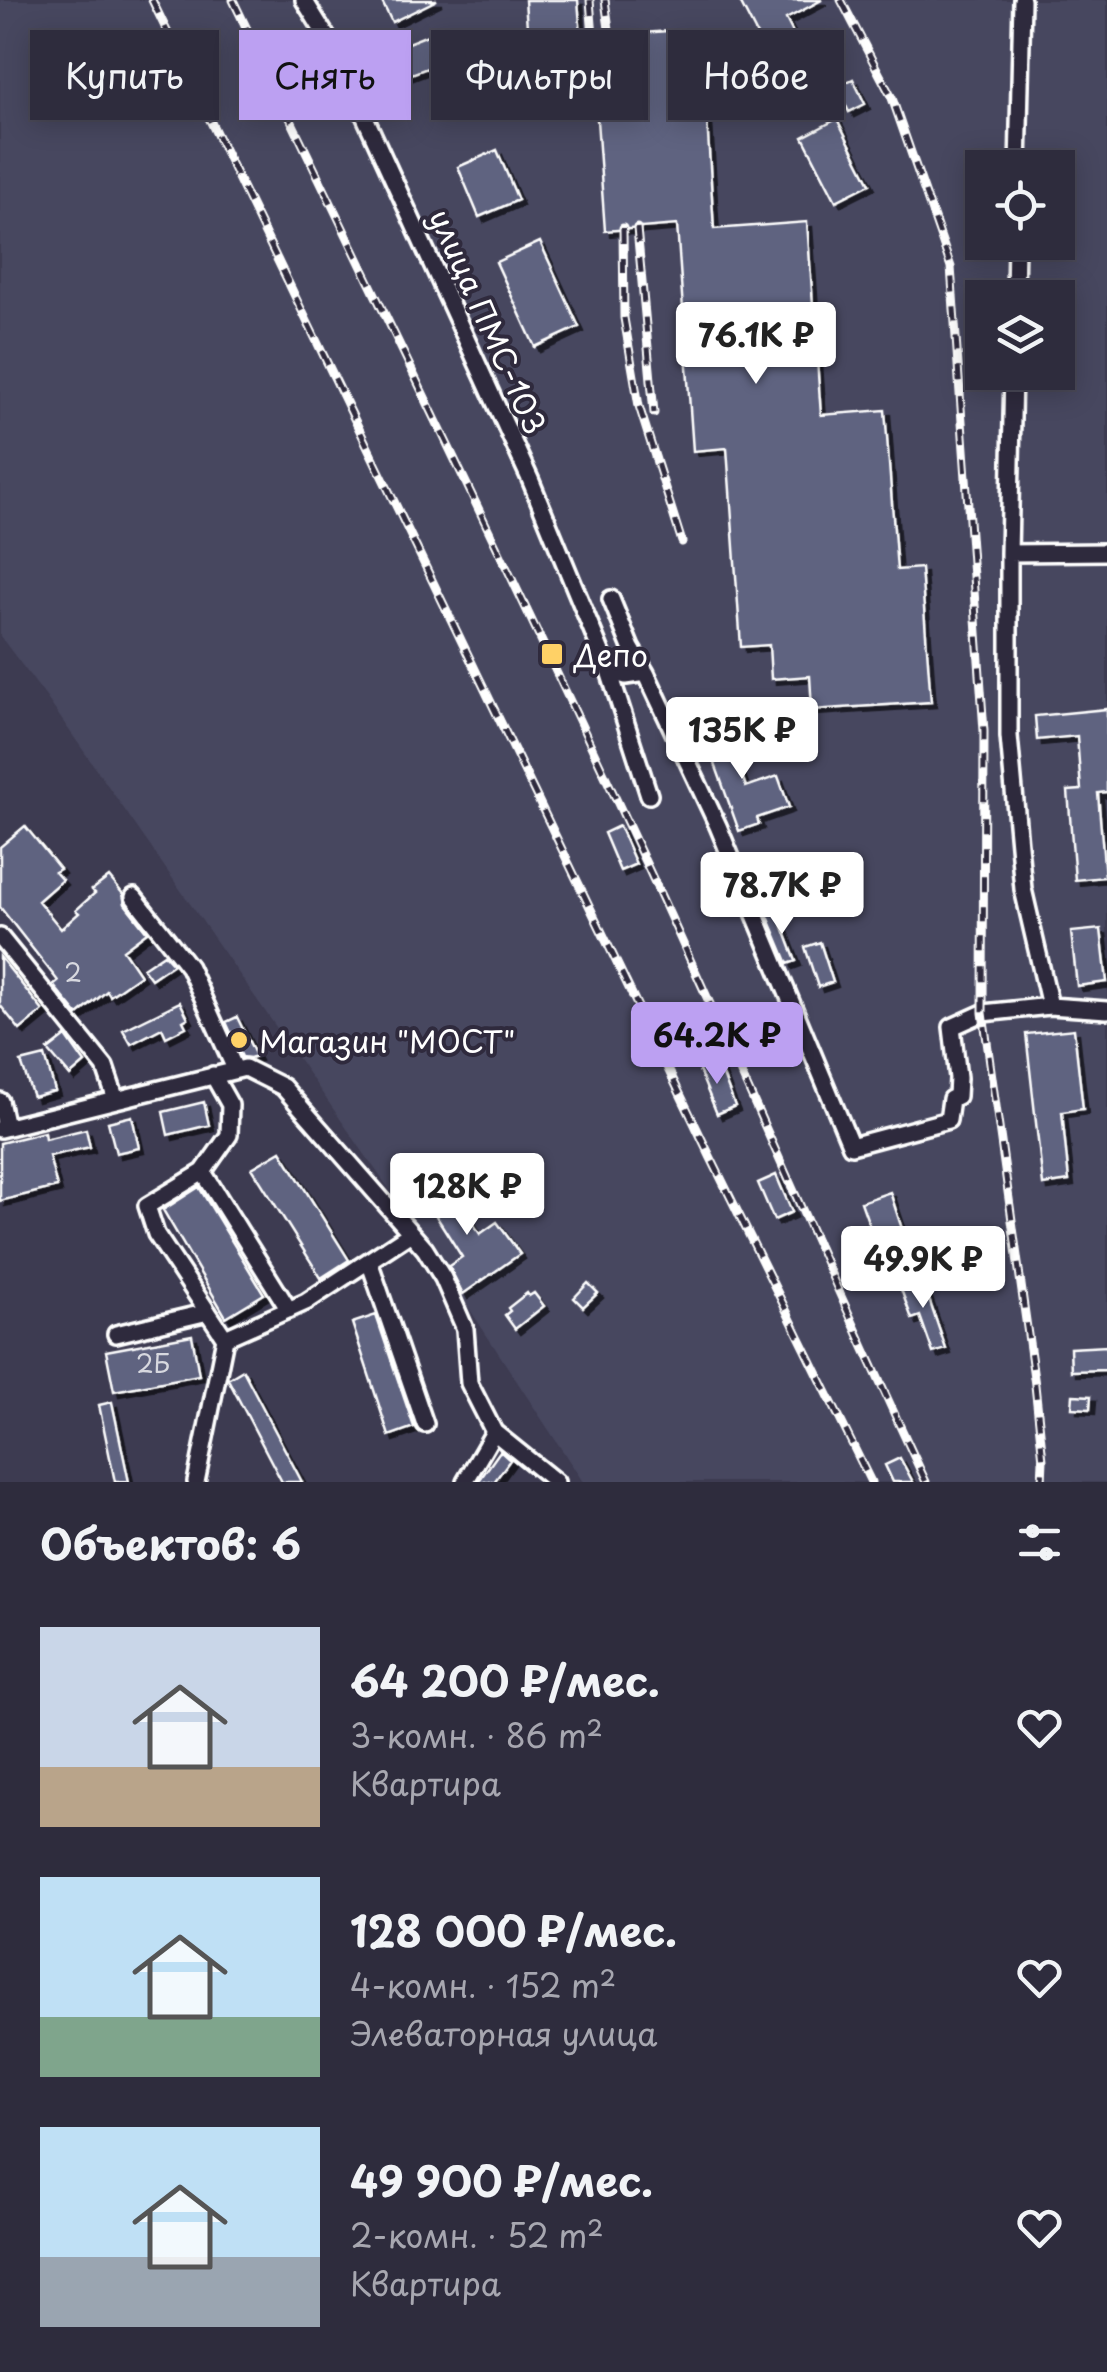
<!DOCTYPE html>
<html lang="ru">
<head>
<meta charset="utf-8">
<style>
  body { margin:0; font-family:"Playpen Sans",sans-serif; background:#363444; color:#f1f3f6; height:100vh; display:flex; flex-direction:column; font-size:38px; white-space:nowrap }
  * { box-sizing:border-box; margin:0 }
  p { font-size:32px; color:#a7a7b0 }
  .icon { flex:none; width:55px; height:55px; fill:none; stroke:currentColor; stroke-width:2; stroke-linecap:round; stroke-linejoin:round }
  .map { position:relative; height:1482px; overflow:hidden }
  .drawer { display:flex; flex-direction:column; background:#2e2c3d; flex:1 }
  .drawer>* { flex:none }
  .top-card { position:absolute; left:30px; top:30px; width:1048px; height:90px; display:flex; gap:20px }
  .controls { position:absolute; left:965px; top:150px; display:grid; gap:20px }
  .controls a { display:grid; place-items:center; width:110px; height:110px; border-radius:0px; background:#2e2c3d; box-shadow:0 5px 25px #0003,0 0 0 2px #494857; font-size:50px }
  .price { position:absolute; translate:-50% -85px; padding:0 22px; border-radius:10px; background:#fff; color:#222; font-size:32px; line-height:65px; filter:drop-shadow(0 2px 5px #0008) }
  .price::after { content:''; position:absolute; left:50%; top:60px; width:30px; height:22px; margin-left:-15px; background:inherit; clip-path:polygon(0 0,100% 0,50% 100%) }
  .price.on { background:#bca0f2; color:#111 }
  ul { padding:0; list-style:none }
  li { display:flex; align-items:center; gap:30px; height:250px; padding:0 40px }
  li span { display:grid; place-items:center; flex:none; width:280px; height:200px; border-radius:0px; color:#555 }
  li>.icon { margin-inline-start:auto }
  span .icon { width:120px; height:120px; fill:#fffc; stroke-width:1 }
  li b { font-size:42px }
  h2 { display:flex; justify-content:space-between; align-items:center; height:120px; padding:0 40px; font-size:42px }
  .pill { padding:0 35px; border-radius:0px; background:#2e2c3d; box-shadow:0 5px 25px #0003,0 0 0 2px #494857; font-size:35px; line-height:90px }
  .pill.on { background:#bca0f2; color:#111 }
  .map>svg:first-child { display:block }
  .built { fill:#47475f; fill-rule:evenodd }
  .building { fill:#5f6380; stroke:#fff; stroke-width:2.5; filter:url(#shadow) }
  .lines { fill:none; stroke-linecap:round; stroke-linejoin:round }
  .minor-casing { stroke:#fff; stroke-width:22 }
  .minor { stroke:#2f2a3d; stroke-width:15 }
  .rail-casing { stroke:#fff; stroke-width:9 }
  .rail { stroke:#2f2a3d; stroke-width:5; stroke-dasharray:15; stroke-linecap:butt }
  .poi-dot { fill:#ffd166; stroke:#2f2a3d; stroke-width:4 }
  .labels { text-anchor:middle; dominant-baseline:central; stroke-width:8; stroke-linejoin:round; paint-order:stroke }
  .number-label { font-size:25px; fill:#d7d8df }
  .street-label { font-size:30px; fill:#fff; stroke:#2f2a3d }
  .poi-label { font-size:30px; fill:#fff; stroke:#2f2a3d; text-anchor:start }
</style>
</head>
<body>
<div class="map">
<svg width="1107" height="1482" viewBox="0 0 1107 1482">
  <defs>
    <filter id="shadow"><feDropShadow dx="5" dy="5" stdDeviation="0" flood-color="#0009"/></filter>
  </defs>
  <rect width="100%" height="100%" fill="#3d3b51"/>
  <filter id="ink" filterUnits="userSpaceOnUse"><feTurbulence type="fractalNoise" baseFrequency=".01" numOctaves="2"/><feDisplacementMap in="SourceGraphic" scale="20" xChannelSelector="R" yChannelSelector="G"/><feConvolveMatrix kernelMatrix="1 2 1 2 8 2 1 2 1" color-interpolation-filters="sRGB"/></filter>
  <g filter="url(#ink)">
    <path class="built" d="M0,0H1107V1482H583L419,1232L46,697L0,636ZM982,168H1058V242H982ZM982,298H1058V372H982Z"/>
    <path class="building" d="M381,0H437L392,22Z
      M525,0H578L581,38L680,30L686,121L707,119L714,229L807,222L821,415L885,410L897,570L921,568L931,702L812,710L810,676L771,679L769,645L741,647L727,448L693,451L677,225L605,231L594,78L531,83Z
      M739,0H822L786,19L804,55L775,70Z
      M448,27L459,56L401,78L390,50Z
      M853,79L865,104L849,112L837,87Z
      M837,119L870,184L836,201L803,137Z
      M497,150L518,200L479,217L458,167Z
      M540,242L579,327L535,347L496,262Z
      M1107,709V792L1098,793L1105,877L1075,880L1068,791L1081,790L1077,736L1037,740L1035,716Z
      M727,722L733,738L729,739L746,787L778,776L789,807L757,818L759,824L739,831L709,747L706,748L700,731Z
      M25,826L60,869L55,872L62,880L38,901L61,929L79,913L76,910L95,893L92,890L109,877L123,894L125,904L147,932L123,950L140,975L110,996L107,991L78,1015L53,985L58,981L0,907V847Z
      M619,826L636,864L620,871L604,833Z
      M777,911L796,961L788,964L767,914Z
      M1101,929L1107,982L1077,986L1071,932Z
      M820,942L833,982L818,987L805,947Z
      M164,954L173,964L151,979L143,968Z
      M0,957L43,1011L20,1030L0,1005Z
      M180,1002L188,1018L183,1021L186,1027L166,1037L162,1028L131,1044L123,1030Z
      M237,1017L256,1056L250,1058L242,1057L226,1022Z
      M1074,1029L1083,1109L1062,1112L1069,1181L1043,1185L1026,1034Z
      M66,1036L85,1063L70,1076L48,1050Z
      M45,1056L55,1091L33,1097L21,1062Z
      M717,1060L735,1106L717,1114L698,1068Z
      M204,1102L209,1125L168,1135L163,1112Z
      M132,1116L139,1148L116,1153L108,1122Z
      M86,1129L90,1147L49,1156L57,1187L0,1201V1143L44,1132L45,1139Z
      M281,1151L349,1260L321,1278L252,1168Z
      M421,1165L449,1207L458,1201L480,1234L497,1222L520,1254L463,1294L449,1266L462,1257L409,1173Z
      M776,1175L792,1212L774,1220L758,1183Z
      M199,1187L264,1294L226,1317L163,1210Z
      M890,1192L904,1235L876,1244L861,1202Z
      M921,1276L946,1349L933,1353L920,1316L912,1319L899,1284Z
      M588,1283L598,1293L583,1307L574,1298Z
      M527,1293L529,1296L534,1293L544,1306L515,1329L505,1315L510,1311L508,1308Z
      M376,1315L414,1427L389,1436L352,1323Z
      M192,1335L199,1375L114,1391L106,1351Z
      M1107,1346V1370L1071,1371L1070,1348Z
      M243,1370L302,1482H282L228,1379Z
      M1073,1395L1091,1396L1090,1409L1072,1408Z
      M112,1402L129,1482H115L99,1405Z
      M500,1451L510,1460L494,1482H478Z
      M900,1458L913,1482H893L885,1465Z"/>
    <g class="lines">
      <g class="minor-casing">
        <path id="minor" d="M304,0L333,47L530,479L609,671L649,795
          M1018,168L1022,0
          M1015,298L1016,242
          M1009,553L1013,372
          M611,599L631,648L646,673
          M609,671L626,676L646,673L718,826L851,1146L948,1120L951,1099L957,1096L958,1078L952,1027L983,1013L1050,1006L1023,889L1009,736V553L1107,552
          M134,897L189,967L235,1069
          M0,937L105,1067L116,1100L245,1068L283,1087L425,1249L443,1278L465,1329L469,1383L494,1432L556,1482
          M1050,1006L1107,1010
          M213,1075L230,1105L229,1135L203,1172L289,1310
          M0,1101L6,1127
          M0,1129L116,1100
          M203,1172L147,1206L156,1234L225,1338
          M369,1261L425,1424
          M116,1334L208,1312
          M196,1482L225,1338L306,1302L411,1233
          M465,1482L494,1432"/>
      </g>
      <use href="#minor" class="minor"/>
      <g class="rail-casing">
        <path id="rail" d="M152,0L711,1158L871,1482
          M233,0C377,299 523,597 662,898C751,1092 835,1288 926,1482
          M590,0L593,37
          M605,0L610,36
          M841,0L892,98L951,267L984,731L983,1013L1035,1385L1043,1460L1042,1482
          M623,228L624,318L639,406L682,542
          M637,228L654,413"/>
      </g>
      <use href="#rail" class="rail"/>
    </g>
  </g>
  <g class="poi-dot">
    <rect x="540" y="642" width="24" height="24" rx="5"/>
    <circle cx="239" cy="1040" r="10"/>
  </g>
  <g class="labels">
    <g class="number-label">
      <text x="73" y="972">2</text>
      <text x="153" y="1363">2Б</text>
    </g>
    <g class="street-label">
      <text transform="translate(489 321) rotate(66)">улица ПМС-103</text>
    </g>
    <g class="poi-label">
      <text x="574" y="654">Депо</text>
      <text x="259" y="1040">Магазин "МОСТ"</text>
    </g>
  </g>
</svg>
<div class="controls">
<a><svg class="icon" aria-label="locate" viewBox="0 0 24 24"><circle cx="12" cy="12" r="6"/><path d="M12 2v4M12 18v4M2 12h4M18 12h4"/></svg></a>
<a><svg class="icon" aria-label="layers" viewBox="0 0 24 24"><path d="M12 4l9 5-9 5-9-5zM3 14l9 5 9-5"/></svg></a>
</div>
<b class="price" style="left:756px;top:387px">76.1K ₽</b>
<b class="price" style="left:742px;top:782px">135K ₽</b>
<b class="price" style="left:782px;top:937px">78.7K ₽</b>
<b class="price on" style="left:717px;top:1087px">64.2K ₽</b>
<b class="price" style="left:467px;top:1238px">128K ₽</b>
<b class="price" style="left:923px;top:1311px">49.9K ₽</b>
<div class="top-card">
<a class="pill">Купить</a>
<a class="pill on">Снять</a>
<a class="pill">Фильтры</a>
<a class="pill">Новое</a>
</div>
</div>
<section class="drawer">
<h2>Объектов: 6<svg class="icon" aria-label="filters" viewBox="0 0 24 24"><path d="M4 7h16M4 17h16"/><circle cx="9" cy="7" r="2"/><circle cx="15" cy="17" r="2"/></svg></h2>
<ul>
<li><span style="background:linear-gradient(#c9d6e8 70%,#b9a48a 0)"><svg class="icon" aria-label="home" viewBox="0 0 24 24"><path d="M3 11l9-7 9 7M6 9v11h12V9"/></svg></span><div><b>64 200 ₽/мес.</b><p>3-комн. · 86 m²</p><p>Квартира</p></div><svg class="icon" aria-label="heart" viewBox="0 0 24 24"><path d="M12 20l-8-8c-3-5 5-10 8-4 3-6 11-1 8 4z"/></svg></li>
<li><span style="background:linear-gradient(#bfe0f5 70%,#7fa58c 0)"><svg class="icon" aria-label="home" viewBox="0 0 24 24"><path d="M3 11l9-7 9 7M6 9v11h12V9"/></svg></span><div><b>128 000 ₽/мес.</b><p>4-комн. · 152 m²</p><p>Элеваторная улица</p></div><svg class="icon" aria-label="heart" viewBox="0 0 24 24"><path d="M12 20l-8-8c-3-5 5-10 8-4 3-6 11-1 8 4z"/></svg></li>
<li><span style="background:linear-gradient(#bfe0f5 65%,#9aa5b1 0)"><svg class="icon" aria-label="home" viewBox="0 0 24 24"><path d="M3 11l9-7 9 7M6 9v11h12V9"/></svg></span><div><b>49 900 ₽/мес.</b><p>2-комн. · 52 m²</p><p>Квартира</p></div><svg class="icon" aria-label="heart" viewBox="0 0 24 24"><path d="M12 20l-8-8c-3-5 5-10 8-4 3-6 11-1 8 4z"/></svg></li>
</ul>
</section>
</body>
</html>
